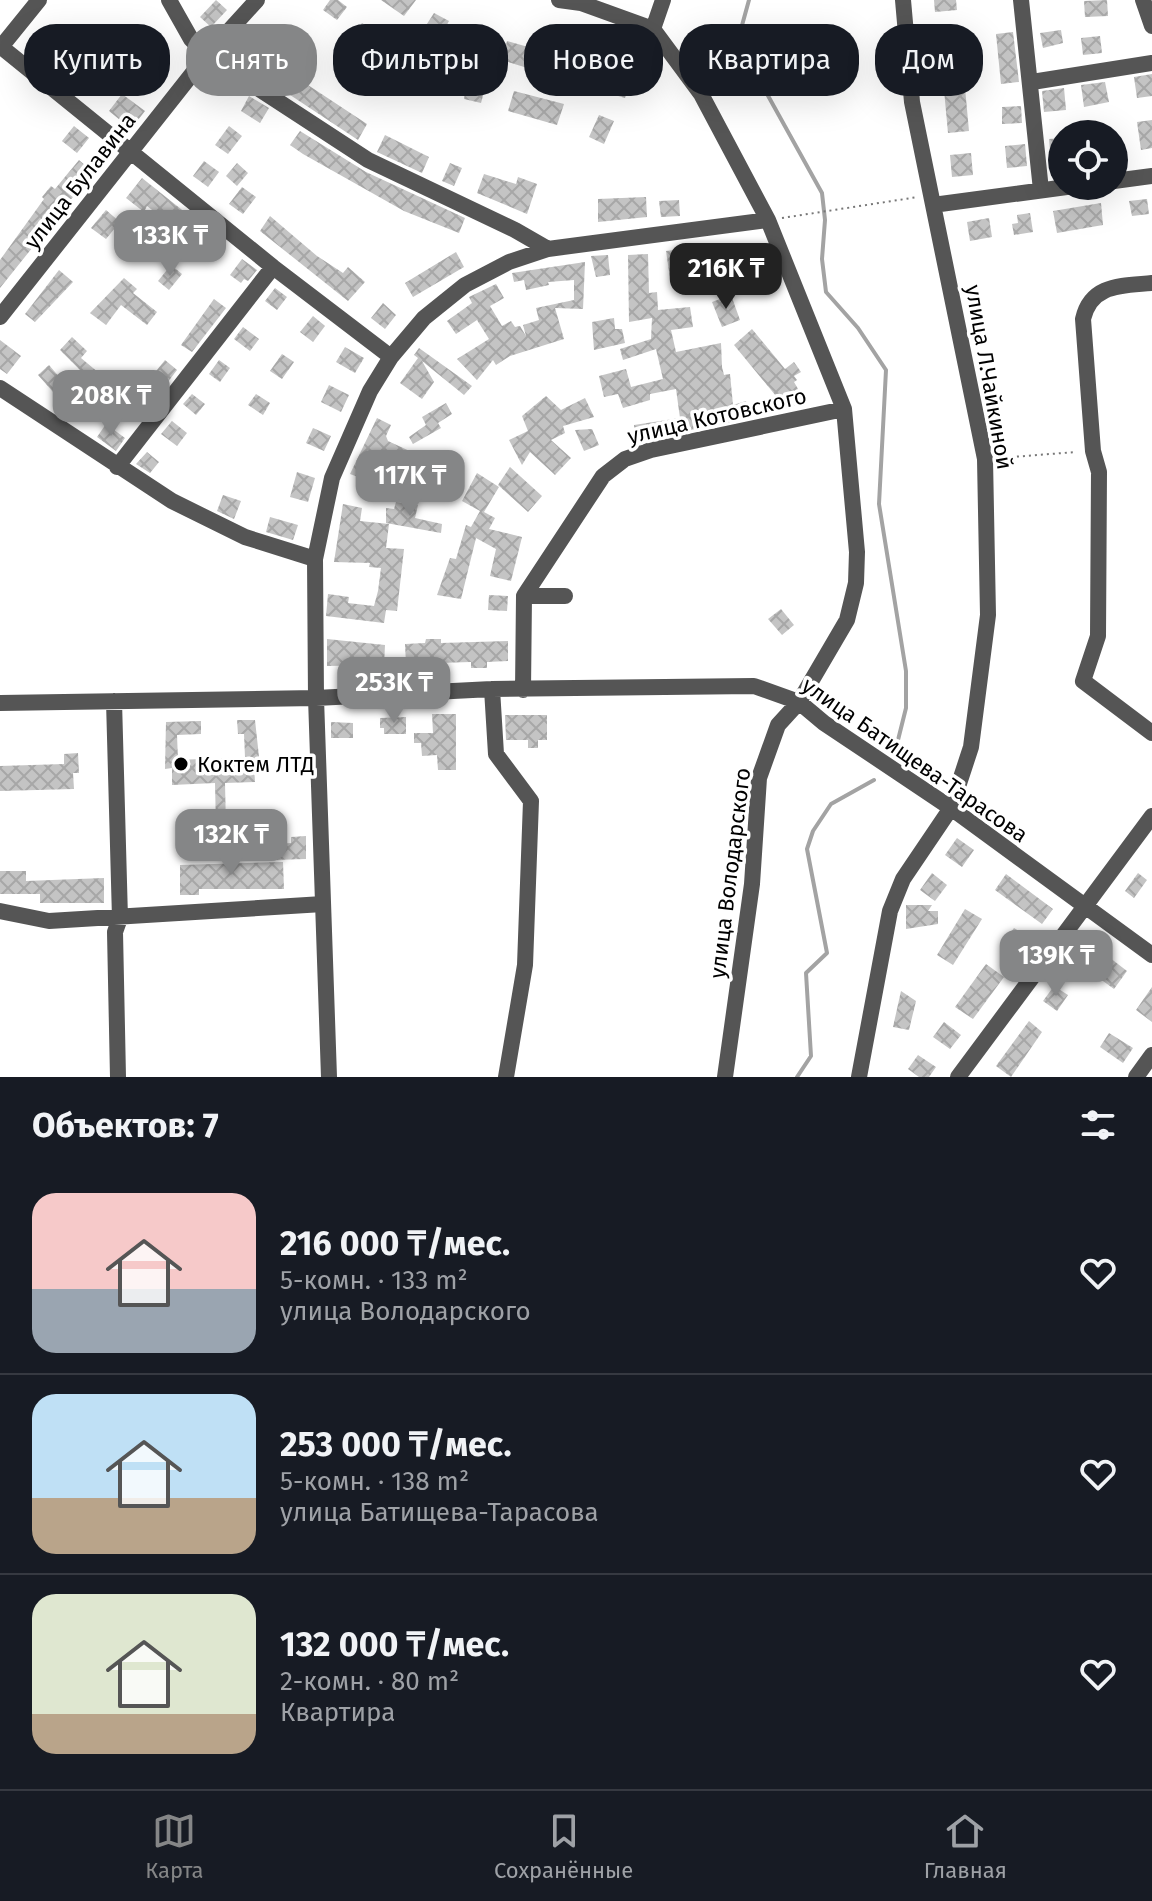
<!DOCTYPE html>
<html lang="ru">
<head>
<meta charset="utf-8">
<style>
  body { margin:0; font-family:"Fira Sans",sans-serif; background:#242831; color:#f1f3f6; height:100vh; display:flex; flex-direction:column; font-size:30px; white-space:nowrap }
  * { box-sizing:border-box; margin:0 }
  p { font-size:26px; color:#9ea1a6 }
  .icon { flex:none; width:44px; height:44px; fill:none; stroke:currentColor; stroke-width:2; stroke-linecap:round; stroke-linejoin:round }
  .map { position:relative; height:1077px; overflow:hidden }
  .side { display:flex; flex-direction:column; background:#171b24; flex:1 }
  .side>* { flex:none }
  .top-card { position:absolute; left:24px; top:24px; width:1104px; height:72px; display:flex; gap:16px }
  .controls { position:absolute; left:1048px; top:120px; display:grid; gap:16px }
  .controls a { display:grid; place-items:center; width:80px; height:80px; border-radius:50%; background:#171b24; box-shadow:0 8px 32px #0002; font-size:40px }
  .price { position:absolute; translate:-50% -68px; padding:0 18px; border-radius:16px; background:#858687; color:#fff; font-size:26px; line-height:52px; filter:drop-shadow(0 2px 4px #0008) }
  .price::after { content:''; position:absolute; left:50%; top:48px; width:24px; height:18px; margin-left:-12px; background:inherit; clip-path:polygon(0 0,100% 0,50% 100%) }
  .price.on { background:#222; color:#fff }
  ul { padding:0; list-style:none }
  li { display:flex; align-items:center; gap:24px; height:200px; padding:0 32px }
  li+li { border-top:2px solid #363941 }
  li span { display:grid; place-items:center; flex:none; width:224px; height:160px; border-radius:24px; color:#555 }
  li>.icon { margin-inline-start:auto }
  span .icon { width:96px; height:96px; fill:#fffc; stroke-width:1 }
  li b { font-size:34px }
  h2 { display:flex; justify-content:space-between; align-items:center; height:96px; padding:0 32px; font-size:34px }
  .pill { padding:0 28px; border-radius:32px; background:#171b24; box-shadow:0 8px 32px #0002; font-size:28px; line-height:72px }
  .pill.on { background:#858687; color:#fff }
  .dock { display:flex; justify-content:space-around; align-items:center; height:112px; border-top:2px solid #363941; background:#171b24; font-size:22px; color:#9ea1a6 }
  .dock a { display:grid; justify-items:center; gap:4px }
  .dock .on { color:#858687 }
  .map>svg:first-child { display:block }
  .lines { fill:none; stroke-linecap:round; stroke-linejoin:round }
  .stream { stroke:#a3a3a3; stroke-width:4 }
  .building { fill:url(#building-cross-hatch) }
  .path { stroke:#777; stroke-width:2; stroke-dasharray:2 4; stroke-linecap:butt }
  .minor { stroke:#555; stroke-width:16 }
  .poi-dot { fill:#000; stroke:#fff; stroke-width:3 }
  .labels { text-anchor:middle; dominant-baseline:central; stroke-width:7; stroke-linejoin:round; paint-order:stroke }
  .street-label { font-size:22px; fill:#000; stroke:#fff }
  .poi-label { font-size:22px; fill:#000; stroke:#fff; text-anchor:start }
</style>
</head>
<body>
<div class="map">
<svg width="1152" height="1077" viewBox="0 0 1152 1077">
  <defs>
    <pattern id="building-cross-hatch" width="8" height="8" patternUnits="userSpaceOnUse" patternTransform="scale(2)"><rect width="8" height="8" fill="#c4c4c4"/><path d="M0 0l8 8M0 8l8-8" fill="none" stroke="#a7a7a7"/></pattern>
  </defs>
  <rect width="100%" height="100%" fill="#fff"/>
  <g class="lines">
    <path class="stream" d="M749,0L741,29V47L822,193L825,220L822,259L826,292L858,328L886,370L879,504L906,671V708L896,748
      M797,1077L811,1056L806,973L827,953L807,849L813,831L831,804L874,780"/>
  </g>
  <path class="building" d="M216,0L227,10L211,27L200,17Z
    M330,0H338L347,7L337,20L323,10Z
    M381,0H416L404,16Z
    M934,0H956L957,10L935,12Z
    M1107,0L1108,16L1085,17L1084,1Z
    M434,13L449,21L441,36L425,27Z
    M362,23L414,53L404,69L353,39Z
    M467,27L481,32L473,51L459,46Z
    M1061,30L1063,43L1043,48L1040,33Z
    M55,31L79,51L61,71L38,51Z
    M1013,32L1019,82L1001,84L996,34Z
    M960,34L969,131L948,133L939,36Z
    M1100,36L1102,53L1083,55L1081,38Z
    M238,37L248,45L237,59L226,50Z
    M507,41L556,55L550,75L502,60Z
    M264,56L367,124L358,140L254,71Z
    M581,63L632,77L625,98L574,83Z
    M436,70L487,81L481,103L464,99L465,92L433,86Z
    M1152,74V96L1137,98L1134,77Z
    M1105,82L1109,102L1084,107L1081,85Z
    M1064,88L1066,110L1044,112L1042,91Z
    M514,91L564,104L557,125L508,111Z
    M122,94L145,111L131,129L109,111Z
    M249,96L269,108L260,123L241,111Z
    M1021,106L1022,123L1002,124V107Z
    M599,115L614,121L604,144L589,137Z
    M1152,120V148L1141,150L1137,122Z
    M74,126L89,138L77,153L62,141Z
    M229,126L242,136L228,154L215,145Z
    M300,131L366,172L465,218L459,233L404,211L303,154L290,145Z
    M385,135L429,157L422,173L377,152Z
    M1062,138V161L1051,162L1049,139Z
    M1025,144L1027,166L1007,168L1005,146Z
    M971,153L973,175L952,177L950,155Z
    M79,160L93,172L0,288V260L44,199L42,197L51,186L55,189Z
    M204,161L219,172L208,187L193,176Z
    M237,163L248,173L237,186L226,176Z
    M450,163L462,168L454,186L442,181Z
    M484,174L516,184L518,177L537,184L527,214L477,193Z
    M142,178L221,241L210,256L147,206L144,212L126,198Z
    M242,187L256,197L243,214L229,204Z
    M646,197L647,217L598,222V199Z
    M1147,199L1149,214L1132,216L1129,201Z
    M679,200L680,216L661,217L659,201Z
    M1101,203L1103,225L1057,233L1053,211Z
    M106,210L120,222L106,239L91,228Z
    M1030,213L1033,232L1014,235L1012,224L1018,223L1017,215Z
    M270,216L317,256L343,273L348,267L365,282L348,301L260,231Z
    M989,218L992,237L970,241L967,222Z
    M682,249L686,276L670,278L666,251Z
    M456,252L464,267L413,297L405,283Z
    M702,252H720V269H714L717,289L703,292Z
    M648,254L649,293L657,292L658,310L690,307L693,327L671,330L676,352L721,343L722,367L724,375L730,374L733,405L746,401L751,418L635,441L634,425L680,418L676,389L650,394V400L623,408L618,394L604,397L599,376L626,369L631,387L663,379L656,349L623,360L620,349L651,339L652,318L629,322L628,255Z
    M608,255L610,275L596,277L591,256Z
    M242,259L257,270L248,281L244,279L241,283L230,275Z
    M585,262L583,309L555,308L564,339L510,356L496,365L493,360L477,380L457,359L489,339L477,320L456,334L447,321L472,303L469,297L496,284L504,298L490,306L502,326L511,321L515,327L520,326L526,336L523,325L539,320L536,308L574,300V280L548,282L549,285L526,290L524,280L514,282L512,273Z
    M171,265L182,274L169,290L158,281Z
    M59,270L73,282L35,322L25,314Z
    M124,278L137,289L133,293L157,312L147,325L121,305L106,325L90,313Z
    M275,288L287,297L277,310L265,301Z
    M731,295L740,320L722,327L712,302Z
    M214,299L226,308L192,352L181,345Z
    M383,303L396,315L385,329L371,318Z
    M313,316L325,326L313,342L300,332Z
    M614,318L615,329H622L625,343L594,350L592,322Z
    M243,327L259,339L250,351L234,339Z
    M752,329L785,369L794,362L801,372L794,376L797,380L794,382L805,401L778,412L771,399L776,396L734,345Z
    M72,337L87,351L81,358L111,383L103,393L60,350Z
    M0,340L21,356L7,374L0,369Z
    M345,347L364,358L355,373L336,362Z
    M419,348L472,386L464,395L422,361L434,382L422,399L400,383L418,358L414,355Z
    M282,354L294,362L282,379L270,371Z
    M165,360L177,370L145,412L132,401Z
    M219,360L230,368L220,382L209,374Z
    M49,365L84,406L74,418L56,408L61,401L38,375Z
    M329,385L349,395L341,412L321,402Z
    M192,394L205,404L196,415L183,404Z
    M256,394L270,403L263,415L248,405Z
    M546,396L561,410L585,398L594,417L563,426L565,433L551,440L571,458L555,475L530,452L522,465L509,440L528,431L522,416Z
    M446,403L452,414L438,423L441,428L413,444L409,437L426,425L422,417Z
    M377,418L391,425L386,436L388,441L416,454L406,476L376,463L369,481L350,474Z
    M172,421L187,433L177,446L161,434Z
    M106,424L125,438L116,451L97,437Z
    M313,428L331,436L324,451L306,443Z
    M592,429L599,445L584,451L575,430Z
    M147,452L159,462L150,473L136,464Z
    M510,467L542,496L528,512L498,485Z
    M297,472L315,478L308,502L290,497Z
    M477,473L499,487L484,512L495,518L489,529L522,537L511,581L490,576L496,549L476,538L461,599L437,595L450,558L456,559L466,525L471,527L480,511L462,501Z
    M223,495L241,501L234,519L217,511Z
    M396,502L418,505L415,518L442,524L441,533L386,523V508L394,509Z
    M343,504L362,508L360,521L389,524L386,548L404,549L397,611L386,610L384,623L326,616L328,594L349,597L348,603L374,606L378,591L381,568L369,567L370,563L334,562Z
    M270,517L298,525L293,540L266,532Z
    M489,595L508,596L507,611L488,610Z
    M781,609L794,625L782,635L768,619Z
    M327,639L385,645L384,665L327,666Z
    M426,639H441V643L508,641V661L487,662V668H471V662L406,664L405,644L425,643Z
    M432,714H456V770H438L437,755L422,756L421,743H414V733H433Z
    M505,715H547V740H538V748H528V740H506Z
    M406,717V734H384V728H380V718Z
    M237,720H255L260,766H254L255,782L225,783L226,827H216L215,783L172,785V768L165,769L166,722L201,721V734L177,735L178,760L245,757L244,734H238Z
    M331,722L353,723V738H331Z
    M78,753L79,773H73L74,789L0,791V766L64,764V754Z
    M306,836V859L274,860V844L291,843V837Z
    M957,838L974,850L962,867L945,855Z
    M283,862L284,889H199V895H180V865Z
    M0,871H26V881L104,878V903H40V894H0Z
    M932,873L947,885L935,901L920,890Z
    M1138,873L1147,880L1134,898L1125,891Z
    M1006,874L1053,909L1042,924L995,890Z
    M906,905H932L928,911H938V924L906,929Z
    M965,909L982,919L953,965L937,955Z
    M1014,928L1031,939L1021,954L1004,942Z
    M1088,941L1127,971L1114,989L1074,960Z
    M986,964L1004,977L973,1019L955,1007Z
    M1054,986L1068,995L1057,1011L1043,1001Z
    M1152,987V1022L1136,1010Z
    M901,991L916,1001L909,1030L893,1027Z
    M1029,1021L1042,1032L1011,1077L996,1066Z
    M944,1022L961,1035L950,1049L933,1037Z
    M1109,1033L1133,1048L1123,1063L1100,1047Z
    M918,1055L936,1067L929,1077H919L908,1069Z"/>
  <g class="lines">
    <path class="path" d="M782,218L918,197
      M999,458L1076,452"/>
    <path class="minor" d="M169,0L191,39L207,55L368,160L515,230L548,249
      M559,0L581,3L653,29L701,94L768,220L844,409L857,552L856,583L847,620L799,702L778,725L759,778L752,884L725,1077
      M1021,0L1041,190
      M1143,0L1152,26
      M653,29L663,0
      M0,46L273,267L391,357
      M1,47L39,0
      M1032,82L1152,63
      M1114,181L1152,176
      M933,205L1074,186
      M1152,283C1121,286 1091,284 1083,319L1093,451L1099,472L1098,636L1083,681L1152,733
      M0,317L207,55L257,0
      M0,388L172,501L245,537L315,559
      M117,467L273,267
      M524,596H565
      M492,689L496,754L531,801L525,965L506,1077
      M523,690L524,596L603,476L625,459L651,450L844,409
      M114,701L120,918L115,932L118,1077
      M0,703L316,698L492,689L754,686L799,702L824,723L951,808L1152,955
      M0,911L49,921L323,904
      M329,1077L316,698L315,559L332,478L370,391L391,357L424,318L465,285L509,262L548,249L768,220
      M859,1077L890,911L903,879L951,808L971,747L988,615L985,459L912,102L903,0
      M958,1077L1152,816
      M1136,1077L1152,1055"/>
  </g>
  <circle class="poi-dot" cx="181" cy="764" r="8"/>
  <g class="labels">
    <g class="street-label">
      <text transform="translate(80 181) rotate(-52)">улица Булавина</text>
      <text transform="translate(989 377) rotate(80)">улица Л.Чайкиной</text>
      <text transform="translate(717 416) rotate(-13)">улица Котовского</text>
      <text transform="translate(915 760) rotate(35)">улица Батищева-Тарасова</text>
      <text transform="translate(730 873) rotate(-83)">улица Володарского</text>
    </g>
    <g class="poi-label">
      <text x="197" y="764">Коктем ЛТД</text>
    </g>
  </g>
</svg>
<div class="controls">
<a><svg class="icon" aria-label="locate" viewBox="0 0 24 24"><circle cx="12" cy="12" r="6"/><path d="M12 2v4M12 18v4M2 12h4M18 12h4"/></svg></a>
</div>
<b class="price" style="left:170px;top:278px">133K ₸</b>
<b class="price on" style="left:726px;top:311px">216K ₸</b>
<b class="price" style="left:111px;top:438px">208K ₸</b>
<b class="price" style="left:410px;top:518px">117K ₸</b>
<b class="price" style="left:394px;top:725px">253K ₸</b>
<b class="price" style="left:231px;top:877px">132K ₸</b>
<b class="price" style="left:1056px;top:998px">139K ₸</b>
<div class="top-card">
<a class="pill">Купить</a>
<a class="pill on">Снять</a>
<a class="pill">Фильтры</a>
<a class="pill">Новое</a>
<a class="pill">Квартира</a>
<a class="pill">Дом</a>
</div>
</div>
<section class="side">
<h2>Объектов: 7<svg class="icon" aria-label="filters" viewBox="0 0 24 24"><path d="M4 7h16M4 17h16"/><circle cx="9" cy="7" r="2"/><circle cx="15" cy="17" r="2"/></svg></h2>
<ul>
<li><span style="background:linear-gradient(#f6c9c9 60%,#9aa5b1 0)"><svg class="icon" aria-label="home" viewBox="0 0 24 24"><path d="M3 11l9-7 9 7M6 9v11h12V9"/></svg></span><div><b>216 000 ₸/мес.</b><p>5-комн. · 133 m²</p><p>улица Володарского</p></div><svg class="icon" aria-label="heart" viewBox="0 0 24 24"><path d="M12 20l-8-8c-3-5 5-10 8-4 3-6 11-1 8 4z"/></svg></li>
<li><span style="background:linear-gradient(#bfe0f5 65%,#b9a48a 0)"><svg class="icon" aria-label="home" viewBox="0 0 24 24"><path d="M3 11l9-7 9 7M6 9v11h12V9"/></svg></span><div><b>253 000 ₸/мес.</b><p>5-комн. · 138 m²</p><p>улица Батищева-Тарасова</p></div><svg class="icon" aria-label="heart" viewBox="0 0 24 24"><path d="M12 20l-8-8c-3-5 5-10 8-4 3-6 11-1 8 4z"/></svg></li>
<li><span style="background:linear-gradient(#dfe7d0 75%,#b9a48a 0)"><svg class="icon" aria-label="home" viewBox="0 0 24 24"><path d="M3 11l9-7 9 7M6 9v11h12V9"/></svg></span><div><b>132 000 ₸/мес.</b><p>2-комн. · 80 m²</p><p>Квартира</p></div><svg class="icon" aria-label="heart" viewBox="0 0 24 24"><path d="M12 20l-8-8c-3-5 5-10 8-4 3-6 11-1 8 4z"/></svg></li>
</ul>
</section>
<nav class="dock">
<a class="on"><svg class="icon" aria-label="map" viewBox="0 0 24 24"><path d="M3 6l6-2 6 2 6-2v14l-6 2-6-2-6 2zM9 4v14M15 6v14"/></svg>Карта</a>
<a><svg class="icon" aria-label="saved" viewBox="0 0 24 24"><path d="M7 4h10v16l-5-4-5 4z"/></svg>Сохранённые</a>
<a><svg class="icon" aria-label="home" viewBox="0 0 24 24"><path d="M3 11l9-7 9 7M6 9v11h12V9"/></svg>Главная</a>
</nav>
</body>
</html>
